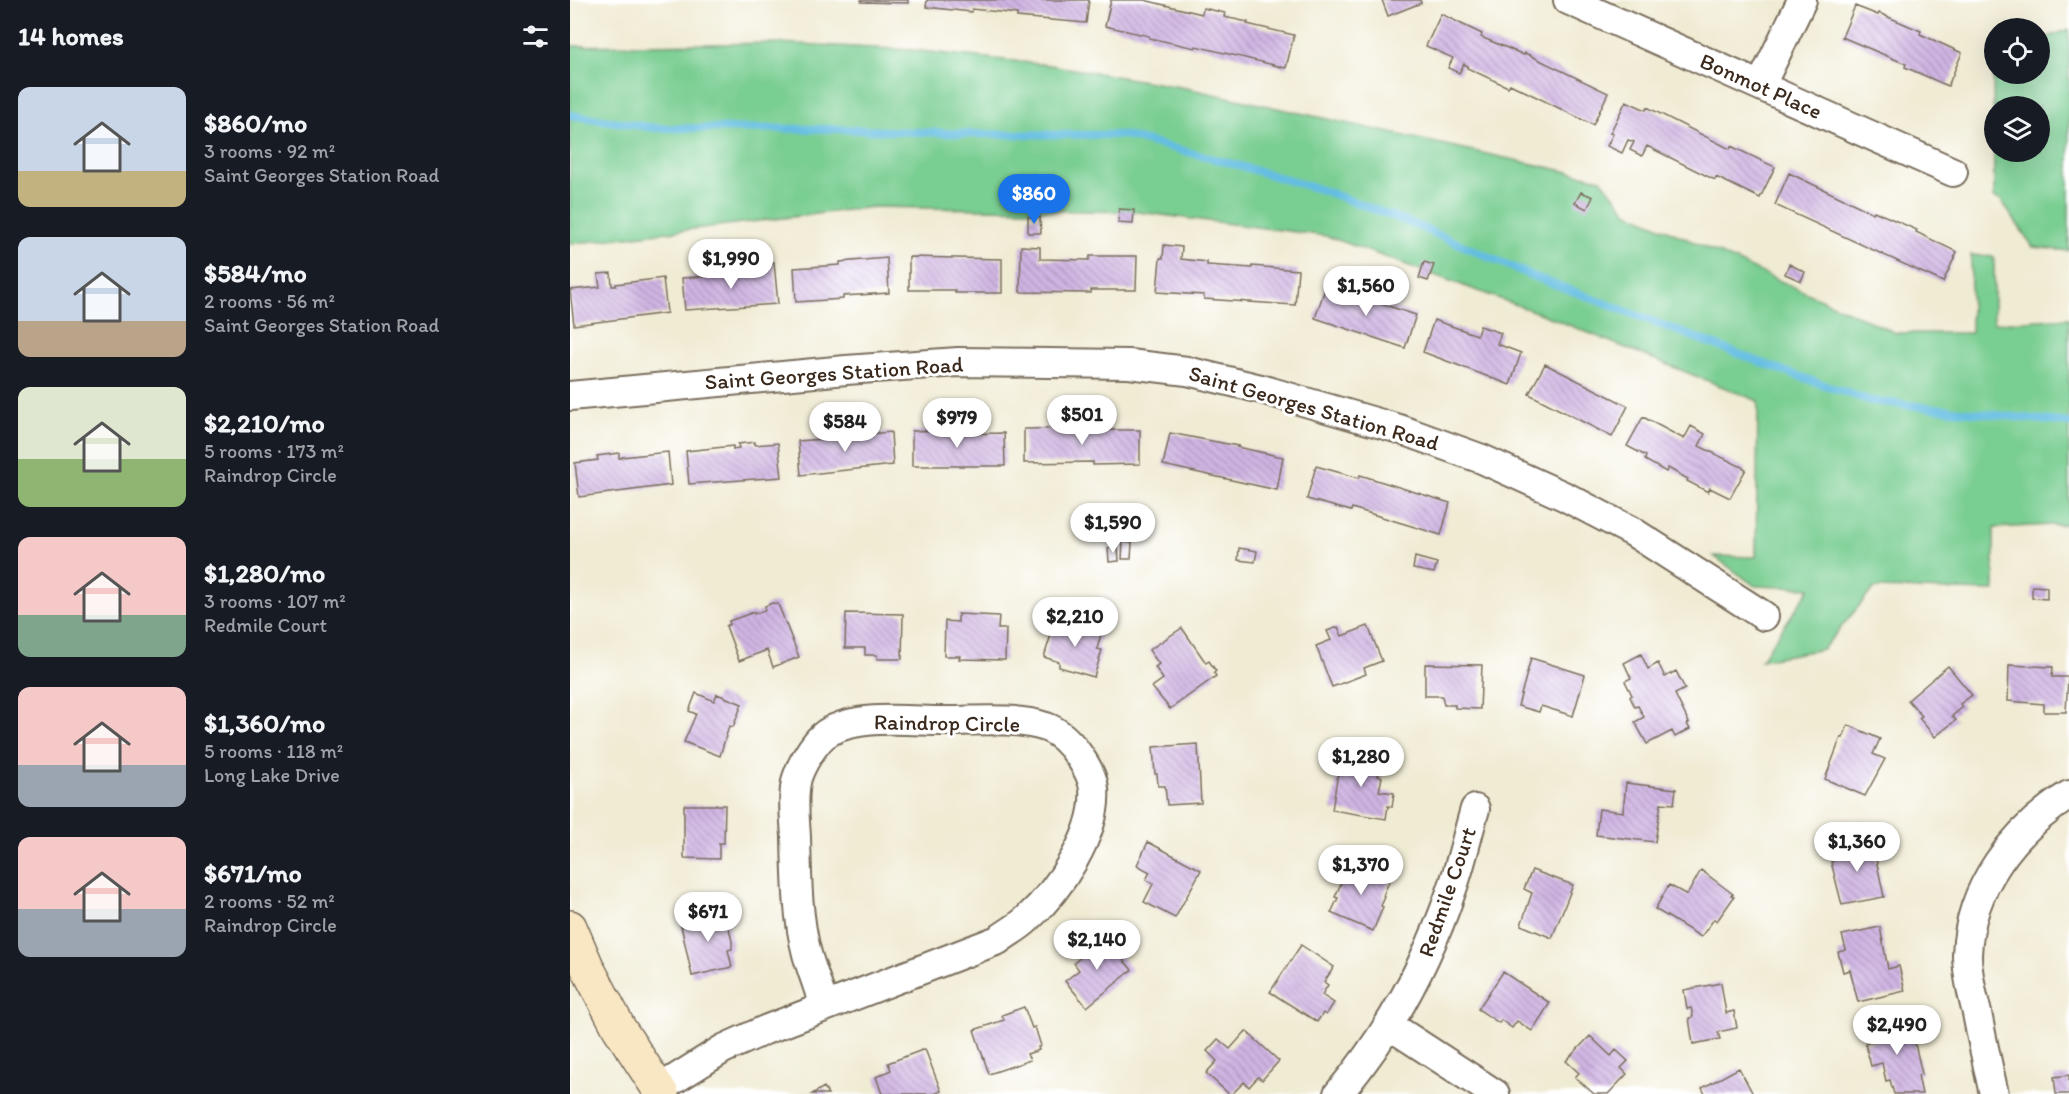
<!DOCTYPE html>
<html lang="en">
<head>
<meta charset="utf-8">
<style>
  body { margin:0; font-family:Itim,sans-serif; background:#20242c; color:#f1f3f6; height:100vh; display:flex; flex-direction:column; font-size:22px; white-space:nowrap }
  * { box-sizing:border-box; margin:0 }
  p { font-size:20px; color:#9ea1a6 }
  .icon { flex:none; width:33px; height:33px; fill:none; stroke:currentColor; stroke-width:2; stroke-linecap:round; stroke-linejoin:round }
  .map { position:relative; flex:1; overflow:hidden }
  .sheet { display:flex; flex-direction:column; background:#171b24; width:570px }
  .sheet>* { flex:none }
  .controls { position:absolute; left:1414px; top:18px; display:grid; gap:12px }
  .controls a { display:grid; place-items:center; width:66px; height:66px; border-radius:50%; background:#171b24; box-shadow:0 6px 24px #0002; font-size:30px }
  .price { position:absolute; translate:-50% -51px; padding:0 14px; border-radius:21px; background:#fff; color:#222; font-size:20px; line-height:39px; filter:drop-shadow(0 2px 3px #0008) }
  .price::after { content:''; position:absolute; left:50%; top:36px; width:18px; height:14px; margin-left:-9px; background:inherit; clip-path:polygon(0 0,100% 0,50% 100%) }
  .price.selected { background:#1a73e8; color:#fff }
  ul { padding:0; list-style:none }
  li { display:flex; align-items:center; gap:18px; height:150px; padding:0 18px }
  li span { display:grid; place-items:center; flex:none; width:168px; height:120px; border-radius:12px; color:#555 }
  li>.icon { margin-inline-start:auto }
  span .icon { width:72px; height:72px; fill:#fffc; stroke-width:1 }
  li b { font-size:26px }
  h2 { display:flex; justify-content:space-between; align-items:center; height:72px; padding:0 18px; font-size:26px }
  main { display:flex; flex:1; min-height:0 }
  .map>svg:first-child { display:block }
  .green { fill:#79ce92; stroke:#5a7c58; stroke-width:1.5; fill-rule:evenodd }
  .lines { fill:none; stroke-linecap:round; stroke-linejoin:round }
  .stream { stroke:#65bee2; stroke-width:8 }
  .building { fill:url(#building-back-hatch) }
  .minor-casing { stroke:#7a6e5d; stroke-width:32 }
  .secondary-casing { stroke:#7a6e5d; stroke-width:36 }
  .minor { stroke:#fff; stroke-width:28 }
  .secondary { stroke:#f9e7c3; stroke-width:33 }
  .labels { text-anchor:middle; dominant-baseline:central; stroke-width:6; stroke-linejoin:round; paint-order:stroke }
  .street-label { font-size:22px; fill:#3b2a1e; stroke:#fff }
</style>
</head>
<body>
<main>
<section class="sheet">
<h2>14 homes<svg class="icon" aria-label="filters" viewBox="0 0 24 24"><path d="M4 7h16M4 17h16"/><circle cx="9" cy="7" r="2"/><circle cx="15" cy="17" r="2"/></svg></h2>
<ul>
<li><span style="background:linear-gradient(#c9d6e8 70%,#c2b280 0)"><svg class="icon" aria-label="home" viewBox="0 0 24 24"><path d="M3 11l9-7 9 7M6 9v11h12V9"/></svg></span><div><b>$860/mo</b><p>3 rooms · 92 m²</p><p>Saint Georges Station Road</p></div></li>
<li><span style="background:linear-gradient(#c9d6e8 70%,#b9a48a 0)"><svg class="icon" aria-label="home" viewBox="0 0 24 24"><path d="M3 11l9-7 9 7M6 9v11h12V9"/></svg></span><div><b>$584/mo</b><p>2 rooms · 56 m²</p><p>Saint Georges Station Road</p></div></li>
<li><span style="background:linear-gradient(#dfe7d0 60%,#8fb573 0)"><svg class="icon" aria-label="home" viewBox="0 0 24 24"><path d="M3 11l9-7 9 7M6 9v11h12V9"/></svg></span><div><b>$2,210/mo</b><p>5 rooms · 173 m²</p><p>Raindrop Circle</p></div></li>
<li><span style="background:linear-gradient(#f6c9c9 65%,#7fa58c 0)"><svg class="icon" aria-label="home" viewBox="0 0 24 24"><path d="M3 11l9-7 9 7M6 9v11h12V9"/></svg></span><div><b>$1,280/mo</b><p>3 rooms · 107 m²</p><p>Redmile Court</p></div></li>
<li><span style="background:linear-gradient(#f6c9c9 65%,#9aa5b1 0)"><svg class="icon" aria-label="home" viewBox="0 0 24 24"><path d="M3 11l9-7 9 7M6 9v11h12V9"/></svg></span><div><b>$1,360/mo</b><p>5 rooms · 118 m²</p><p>Long Lake Drive</p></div></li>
<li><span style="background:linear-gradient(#f6c9c9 60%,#9aa5b1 0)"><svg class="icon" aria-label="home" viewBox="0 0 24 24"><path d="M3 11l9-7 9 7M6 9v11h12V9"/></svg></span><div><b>$671/mo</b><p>2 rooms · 52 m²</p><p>Raindrop Circle</p></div></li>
</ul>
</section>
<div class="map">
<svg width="1499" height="1094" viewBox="0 0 1499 1094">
  <defs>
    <pattern id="building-back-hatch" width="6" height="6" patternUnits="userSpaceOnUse" patternTransform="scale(1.5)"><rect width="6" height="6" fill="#d0b5e4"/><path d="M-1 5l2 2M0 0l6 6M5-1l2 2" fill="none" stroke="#aa93b8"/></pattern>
  </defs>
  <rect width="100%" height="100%" fill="#fff"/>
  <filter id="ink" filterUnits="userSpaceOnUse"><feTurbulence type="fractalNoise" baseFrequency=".0167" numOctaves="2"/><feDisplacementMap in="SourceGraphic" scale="12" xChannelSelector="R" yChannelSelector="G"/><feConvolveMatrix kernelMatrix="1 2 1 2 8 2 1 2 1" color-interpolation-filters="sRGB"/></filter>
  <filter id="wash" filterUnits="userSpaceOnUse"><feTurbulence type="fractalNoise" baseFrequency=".008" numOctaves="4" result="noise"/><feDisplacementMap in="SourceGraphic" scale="24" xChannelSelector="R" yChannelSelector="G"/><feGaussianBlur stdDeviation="1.35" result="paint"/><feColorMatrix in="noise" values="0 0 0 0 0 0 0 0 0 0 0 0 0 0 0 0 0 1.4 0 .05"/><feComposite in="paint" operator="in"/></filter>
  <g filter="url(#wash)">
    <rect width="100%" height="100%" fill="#f0ebd3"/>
    <path class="green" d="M1499,29V251L1463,247L1430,199L1424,198L1423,58L1425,57V74H1470V40ZM1470,106V152H1425V106Z
      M210,43L342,50L480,65L616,88L1031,179L1057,212L1326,333H1401V255L1424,257V323L1499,318V524L1424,528V591L1304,588L1253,649L1191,660L1240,588L1185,586L1144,556L1186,557L1188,401L974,315L757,236L568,212L303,207L0,244V46Z"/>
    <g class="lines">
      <path class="stream" d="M0,115L85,128L265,129L402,134L553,135L667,165L755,191L846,225L960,275L1211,370L1301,401L1499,423"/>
    </g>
    <g id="blocks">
      <path class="building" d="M291,0H338V3L291,2Z
        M357,0H519L516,23L447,17V14L402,9L401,12L356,7Z
        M541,0H574L632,14L633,8L655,13L654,17L678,22L677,24L724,35L716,68L626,46L625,48L579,38V36L535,26Z
        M812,0H850L851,3L818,16Z
        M1285,6L1308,15L1309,13L1351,31L1350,34L1392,53L1378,86L1335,67L1336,64L1272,37Z
        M871,14L912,34L911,37L954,55L955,53L1038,93L1023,125L940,84L938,87L897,68L898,66L894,64L889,73L878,68L883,58L856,46Z
        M1056,101L1076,110L1077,107L1160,149L1161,146L1205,167L1190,198L1146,177L1145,180L1077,146L1072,156L1060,150L1064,142L1058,140L1052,153L1037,146L1043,134L1040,133Z
        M1219,173L1303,213L1304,211L1347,230L1346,232L1387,252L1373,282L1205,205Z
        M1011,192L1023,197L1017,209L1005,203Z
        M549,209L564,210L563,224L548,223Z
        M458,217H470L471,233H458Z
        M594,245L612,247L611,259L637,262V265L682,268V266L728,270L725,305L634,299V295L587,292L590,258H593Z
        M451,246L470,247V259L519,260L520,256H567L566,290H521V293L450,292Z
        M339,257L432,259V293H385V290H339Z
        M317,258L319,293L273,296V299L226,302L224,268L270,265V262Z
        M204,262L208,304L115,310L112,278L192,273L191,264Z
        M854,262L864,265L858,281L849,278Z
        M1219,264L1235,272L1231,281L1215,274Z
        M41,273L42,286H46V284L93,278L97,313L4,325L0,290L30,287L28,274Z
        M756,286L846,315L835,348L745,318Z
        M864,320L907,335L910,326L931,333L927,344L951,353L940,385L853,352Z
        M975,364L1058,406L1042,437L959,394Z
        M1073,417L1114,439L1121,426L1135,434L1129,446L1176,469L1160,498L1140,488L1138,492L1117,481L1118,479L1098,468L1096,472L1075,460L1076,456L1057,446Z
        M524,428L525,430H570V464L523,465V462L454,463V429Z
        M388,430V434L434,433L435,466H342V431Z
        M321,432L323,465L231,475L228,441L253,439V435L273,433V436Z
        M600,433L668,446L667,447L713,457L707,490L593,465Z
        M185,442V445L208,443L212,477L119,484L116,451L163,446V449L169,448L168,444Z
        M98,452L101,485L9,497L5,463L28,460L27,456L49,453V458H52V457Z
        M746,466L789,478L790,475L880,503L871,535L782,508L781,511L737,499Z
        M553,542L562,543L561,559H552Z
        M548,547L549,561L539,562L538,548Z
        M669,548L687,551L685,562L668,560Z
        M845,557L867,563L864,573L843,569Z
        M1462,586L1477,587V599L1462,598Z
        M202,603L208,604L229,657L203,667L197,650L169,661L156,626L160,624L159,621L184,612V614L195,610V606Z
        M276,613L333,614L332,659H307V655H295V648H275Z
        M388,614L429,616L428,629H436L435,660L389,659L390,656H374L375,621L388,622Z
        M485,622L513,631L515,624L532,630L527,649L532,650L524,677L489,667V662L474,657Z
        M798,626L812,661L794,668L796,674L762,687L746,646L761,640L757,631L768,627L772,636Z
        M612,628L636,663L639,661L646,671L644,673L646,676L600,709L582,687L593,679L585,667L589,664L579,650Z
        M1071,654L1078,669L1088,663L1095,677L1106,671L1115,689L1105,694L1119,723L1117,724L1120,729L1105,737L1102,731L1077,744L1065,722L1074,717L1068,706L1065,707L1060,697L1062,695L1055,681L1061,678L1054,663Z
        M961,658L1015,675L1003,716L971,706L969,712L948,706Z
        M855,664L912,665L910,709L885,708V705H874L872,696H855Z
        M1439,665L1483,667L1482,677H1498L1496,712H1474V704L1438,701Z
        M1378,666L1402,695L1390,704L1393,707L1382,716L1386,720L1365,737L1349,718L1352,716L1338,700Z
        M126,693L144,701L147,694L172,704L163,727L159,726L150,756L114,742L126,714L119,711Z
        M1278,725L1310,739L1303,754L1315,759L1295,796L1255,779L1271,737L1273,738Z
        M628,744L631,803L597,805L595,786H588L587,774H585L583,747Z
        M771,754L811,760L808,776L812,777L809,791L824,793L822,807L818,806L816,819L762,810Z
        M1056,783L1106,789L1104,804L1091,803L1085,842L1026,835L1029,809L1053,812Z
        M114,805H155L154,843H149V859L114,858Z
        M1302,840L1314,897L1272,905L1261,862L1263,861L1260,849Z
        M578,842L631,870L605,918L574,902L583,884L576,880L580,872L567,865Z
        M781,860L821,877L813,896L815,897L811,906L813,907L803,931L761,913L768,898L765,897Z
        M962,870L1003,885L982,938L951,925L962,893L954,889Z
        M1131,870L1163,894L1161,895L1164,897L1147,921L1144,919L1131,937L1085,909L1099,885L1117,895Z
        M155,911L162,941V949L158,950L162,967L122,976L110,921Z
        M1310,927L1318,969L1329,966L1335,991L1288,1002L1280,970L1273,972L1268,952L1276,950L1272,935Z
        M532,935L562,970L517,1007L495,981L509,970L504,963L514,954L512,952Z
        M731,945L764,967L754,982L758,985L752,995L764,1003L756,1015L753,1013L747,1022L700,992Z
        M933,972L980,1003L962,1031L947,1021L942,1028L931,1020L929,1023L908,1009Z
        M1151,983L1156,1013L1164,1011L1167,1028L1148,1032L1150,1039L1123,1044L1119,1018L1123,1017L1121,1008L1117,1009L1114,990Z
        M454,1007L462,1028L465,1027L471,1046L468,1047L469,1050L457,1054L460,1060L419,1074L404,1030L434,1020L432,1015Z
        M1339,1018L1352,1074L1348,1075L1352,1094H1324L1320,1080L1316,1081L1312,1063L1301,1066L1295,1043L1306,1041L1303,1027Z
        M676,1031L709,1061L692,1080L688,1077L679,1087L674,1082L662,1094H659L636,1073L647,1061L637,1051L648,1039L660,1049Z
        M1020,1036L1041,1056L1046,1050L1058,1061L1051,1068L1057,1074L1038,1094H1024L1005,1077L1009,1073L996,1061Z
        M355,1049L371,1091L364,1094H312L306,1077L321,1070L318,1063Z
        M1169,1068L1183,1094H1135L1132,1088Z
        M1499,1075V1094H1486L1484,1077Z
        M254,1087L258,1094H242Z"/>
    </g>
  </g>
  <g filter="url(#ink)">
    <use href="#blocks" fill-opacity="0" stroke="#7a6e5d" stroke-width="1.5"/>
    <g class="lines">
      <g class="minor-casing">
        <path id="minor" d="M998,0L1383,172
          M1191,85L1232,0
          M0,396L276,370L388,362L559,364L617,371L691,389L829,429L912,459L996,497L1063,532L1194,616
          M819,1025L925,1094
          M89,1089L153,1049L195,1030L428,940C437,933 449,927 457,919C488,891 528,833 524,789C523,777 516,766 510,757C502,745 490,732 476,727C450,717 402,721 373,721C339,721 281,713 253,736C243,745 231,765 227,778C222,796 225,819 226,837C227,876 227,916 237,954C242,971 249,989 254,1006
          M768,1094C818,1035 856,965 881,892C891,865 897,836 905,809
          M1424,1094C1418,1067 1412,1040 1407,1013C1402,994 1397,974 1397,955C1399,887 1444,830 1499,795"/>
      </g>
      <g class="secondary-casing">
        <path id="secondary" d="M0,927L18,969L49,1028L92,1094"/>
      </g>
      <use href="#minor" class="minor"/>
      <use href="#secondary" class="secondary"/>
    </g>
  </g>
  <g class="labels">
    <g class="street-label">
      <text transform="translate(1191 86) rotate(24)">Bonmot Place</text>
      <text transform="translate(264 373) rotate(-4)">Saint Georges Station Road</text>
      <text transform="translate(744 408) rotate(16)">Saint Georges Station Road</text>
      <text transform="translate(377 723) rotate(1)">Raindrop Circle</text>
      <text transform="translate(877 892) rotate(-71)">Redmile Court</text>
    </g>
  </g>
</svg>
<div class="controls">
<a><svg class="icon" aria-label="locate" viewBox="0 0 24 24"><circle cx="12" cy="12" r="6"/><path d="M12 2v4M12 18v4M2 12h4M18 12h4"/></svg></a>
<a><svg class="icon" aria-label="layers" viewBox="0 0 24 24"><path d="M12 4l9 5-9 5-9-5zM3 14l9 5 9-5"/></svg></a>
</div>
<b class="price selected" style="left:464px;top:225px">$860</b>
<b class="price" style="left:161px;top:290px">$1,990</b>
<b class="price" style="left:796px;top:317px">$1,560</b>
<b class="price" style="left:512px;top:446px">$501</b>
<b class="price" style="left:387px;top:449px">$979</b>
<b class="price" style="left:275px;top:453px">$584</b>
<b class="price" style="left:543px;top:554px">$1,590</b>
<b class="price" style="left:505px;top:648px">$2,210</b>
<b class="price" style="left:791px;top:788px">$1,280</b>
<b class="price" style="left:1287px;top:873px">$1,360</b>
<b class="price" style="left:791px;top:896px">$1,370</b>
<b class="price" style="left:138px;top:943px">$671</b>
<b class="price" style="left:527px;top:971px">$2,140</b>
<b class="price" style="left:1327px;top:1056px">$2,490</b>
</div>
</main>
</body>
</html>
